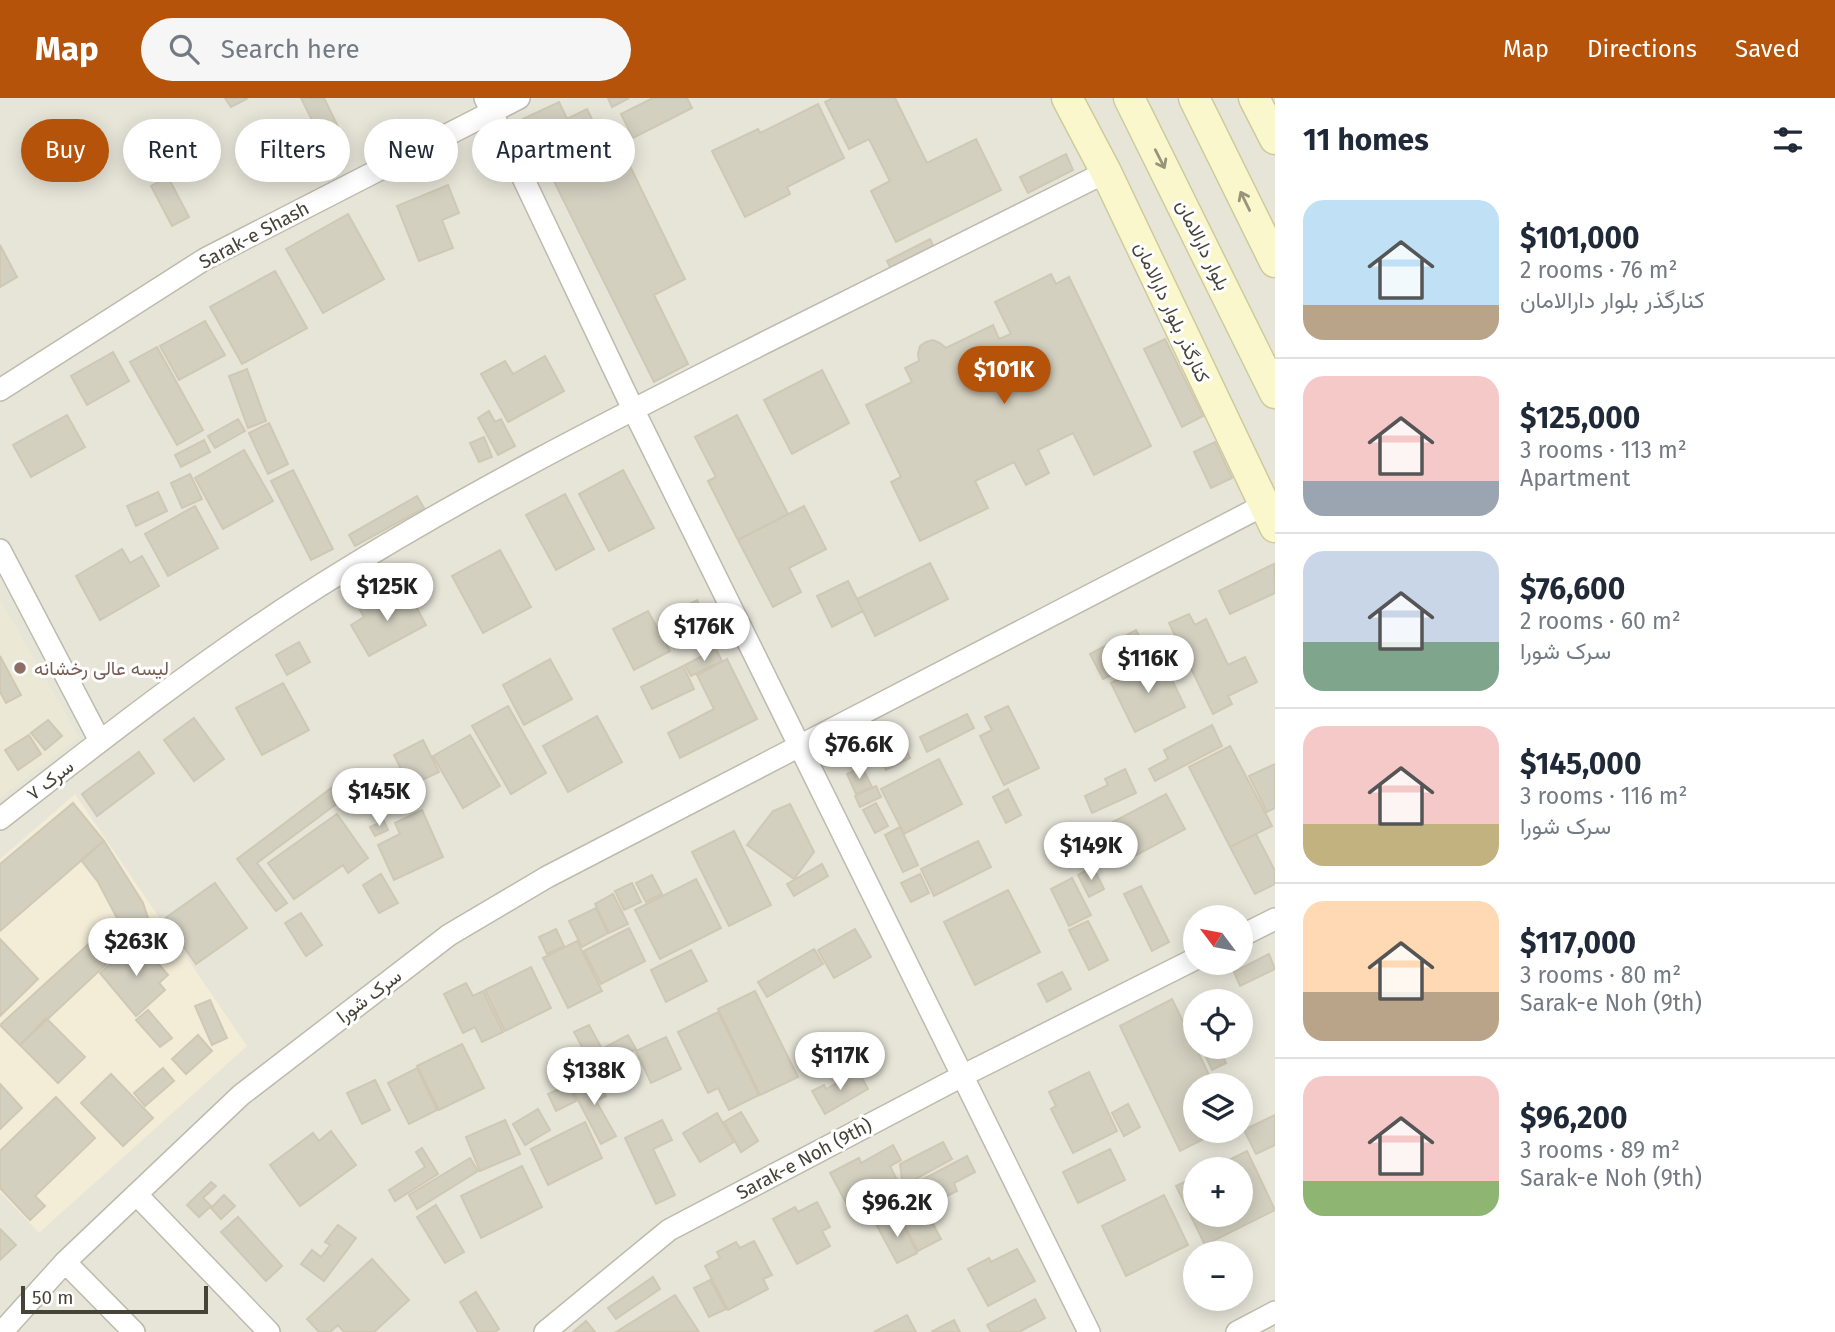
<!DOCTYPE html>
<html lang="en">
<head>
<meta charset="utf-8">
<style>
  body { margin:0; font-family:"Fira Sans",Vazirmatn,sans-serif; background:#f6f6f7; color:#1f2937; height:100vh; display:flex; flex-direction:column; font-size:26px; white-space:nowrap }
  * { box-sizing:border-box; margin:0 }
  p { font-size:23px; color:#747a83 }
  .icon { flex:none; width:38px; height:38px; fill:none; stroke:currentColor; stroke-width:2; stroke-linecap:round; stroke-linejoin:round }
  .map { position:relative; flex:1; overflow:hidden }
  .side { display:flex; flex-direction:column; background:#fff; width:560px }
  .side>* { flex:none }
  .top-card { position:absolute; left:21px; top:21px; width:665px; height:63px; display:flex; gap:14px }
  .needle { width:46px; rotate:302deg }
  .buttons { position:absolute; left:1183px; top:807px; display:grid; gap:14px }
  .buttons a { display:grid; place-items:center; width:70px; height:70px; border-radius:50%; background:#fff; box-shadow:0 4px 18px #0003; font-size:35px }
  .scale { position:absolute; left:21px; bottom:18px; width:187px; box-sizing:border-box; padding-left:7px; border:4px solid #464338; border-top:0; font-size:19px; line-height:24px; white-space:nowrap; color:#464338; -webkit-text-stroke:5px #fff; paint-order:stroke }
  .price { position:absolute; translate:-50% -60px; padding:0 16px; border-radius:24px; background:#fff; color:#222; font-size:23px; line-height:46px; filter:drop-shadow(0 2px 4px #0008) }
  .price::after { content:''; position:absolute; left:50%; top:42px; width:21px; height:16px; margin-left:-10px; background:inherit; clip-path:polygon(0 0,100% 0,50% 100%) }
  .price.active { background:#b45309; color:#fff }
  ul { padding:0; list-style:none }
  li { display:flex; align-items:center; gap:21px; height:175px; padding:0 28px }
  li+li { border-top:2px solid #e0e1e3 }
  li span { display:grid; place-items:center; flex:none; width:196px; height:140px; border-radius:21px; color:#555 }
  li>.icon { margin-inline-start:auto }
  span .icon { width:84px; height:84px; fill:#fffc; stroke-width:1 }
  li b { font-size:30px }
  h2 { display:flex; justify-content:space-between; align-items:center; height:84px; padding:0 28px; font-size:30px }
  .chip { padding:0 24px; border-radius:32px; background:#fff; box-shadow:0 4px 18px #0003; font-size:24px; line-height:63px }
  .chip.active { background:#b45309; color:#fff }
  header { display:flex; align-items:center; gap:42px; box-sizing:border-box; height:98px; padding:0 35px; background:#b45309; color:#fff }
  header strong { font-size:33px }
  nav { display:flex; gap:38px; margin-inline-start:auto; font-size:24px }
  .search { width:490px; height:63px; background:#f6f6f7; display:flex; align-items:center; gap:18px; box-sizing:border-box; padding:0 24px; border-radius:38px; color:#747a83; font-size:26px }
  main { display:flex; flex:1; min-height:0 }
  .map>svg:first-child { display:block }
  .residential { fill:#e7e5d8; fill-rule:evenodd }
  .commercial { fill:#f3ecd7 }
  .education { fill:#ebe9d5 }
  .building { fill:#d4d0c0; stroke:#cec8b4; stroke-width:2 }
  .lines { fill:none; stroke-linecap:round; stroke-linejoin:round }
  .street-casing { stroke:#bebbad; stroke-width:24 }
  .secondary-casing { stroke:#cfca9d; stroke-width:33 }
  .street { stroke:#fff; stroke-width:21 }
  .secondary { stroke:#faf7cd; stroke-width:30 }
  .oneway { stroke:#97947b }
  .education-dot { fill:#8d6e63; stroke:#fff; stroke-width:2.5 }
  .labels { text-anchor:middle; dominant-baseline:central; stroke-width:6; stroke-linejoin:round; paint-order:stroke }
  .street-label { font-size:19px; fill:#464338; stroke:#fff }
  .education-label { font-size:19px; fill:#785e54; stroke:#fff; text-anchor:start }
</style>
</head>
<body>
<header>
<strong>Map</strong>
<div class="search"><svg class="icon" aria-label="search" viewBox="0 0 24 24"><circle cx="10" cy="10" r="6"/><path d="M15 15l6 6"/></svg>Search here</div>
<nav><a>Map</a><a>Directions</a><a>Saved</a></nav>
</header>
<main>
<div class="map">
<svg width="1275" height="1234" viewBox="0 0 1275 1234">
  <rect width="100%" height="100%" fill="#f3f2e9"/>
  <path class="residential" d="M0,0H1275V1234H0ZM1195,819H1241V864H1195ZM1195,903H1241V948H1195ZM1195,987H1241V1032H1195ZM1195,1071H1241V1116H1195ZM1195,1155H1241V1200H1195Z"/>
  <path class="commercial" d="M75,696L247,948L39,1135L0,1094V761Z"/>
  <path class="education" d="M0,501L79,639L0,700Z"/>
  <path class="building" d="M225,0H248L231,9Z
    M301,0H324L344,41L326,50Z
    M608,0H629L612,9Z
    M653,0H687L692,10L633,40L621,16Z
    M833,0H895L927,65L976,41L1001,92L896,144L871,93L890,83L869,41L849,51L825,4Z
    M559,4L567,21L587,11L617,72L629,66L685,181L654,197L688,266L654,284L523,21Z
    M818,6L844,60L787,89L790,96L745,119L712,53L758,31L760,35Z
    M1066,56L1073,72L1028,95L1020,79Z
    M168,79L189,119L172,128L151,88Z
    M448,87L459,115L442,122L453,150L419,163L397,108Z
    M348,116L384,181L323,215L286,151Z
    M930,141L936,154L893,175L887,163Z
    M0,147L17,179L0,189Z
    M275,173L307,230L242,266L210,209Z
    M1051,176L1056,186L1069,179L1151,348L1094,377L1073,335L1038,352L1049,375L1026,387L1014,364L975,383L988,410L920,443L891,384L901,379L866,307L912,284L905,270L919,263L918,256L920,248L926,244L933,242L940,245L946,250L993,227L999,241L1011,236L995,204Z
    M205,223L225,257L179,282L160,248Z
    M1165,241L1203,318L1182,329L1144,251Z
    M157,249L203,332L177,347L130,264Z
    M113,254L129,283L87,307L71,278Z
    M545,258L564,293L508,324L481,276L505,263L513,276Z
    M247,271L266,323L248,330L229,278Z
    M822,272L849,325L792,356L764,302Z
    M489,313L495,324L501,321L515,348L498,357L478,320Z
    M67,317L85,349L31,379L13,347Z
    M737,317L788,416L738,442L708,383L716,379L695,339Z
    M238,321L245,333L215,350L208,338Z
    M269,325L288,366L268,376L249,335Z
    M484,339L492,359L479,364L470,345Z
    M204,342L210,354L181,369L175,357Z
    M1215,344L1232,380L1211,390L1194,354Z
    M244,352L273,403L223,431L195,380Z
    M293,372L333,451L311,462L271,383Z
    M623,372L654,430L609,453L579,396Z
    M190,376L202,401L182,410L171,385Z
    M158,394L167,413L136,428L127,408Z
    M565,396L594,451L556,472L526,417Z
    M417,398L424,410L355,448L349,437Z
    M195,408L218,450L168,478L145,436Z
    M804,408L826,451L789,470L801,494L773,509L738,442Z
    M122,451L130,465L142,458L159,488L100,522L76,478Z
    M500,452L531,509L483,535L452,478Z
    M930,465L948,501L875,538L857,501Z
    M1274,466L1275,495L1230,516L1219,493Z
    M848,483L863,513L832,529L817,498Z
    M409,495L426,527L369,558L351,527L364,519L358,509L377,499L382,510Z
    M697,502L719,548L704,556L682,510Z
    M648,513L670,553L634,572L613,531Z
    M1189,516L1195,527L1206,521L1228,567L1245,559L1257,584L1228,598L1232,606L1213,616L1169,525Z
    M1136,532L1149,558L1103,581L1090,556Z
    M299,544L310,564L287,577L276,557Z
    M716,551L722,563L691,578L685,567Z
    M0,558L21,597L6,605L0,594Z
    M550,561L572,601L524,627L503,587Z
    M727,561L757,621L680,660L668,635L714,611L697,577Z
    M1162,561L1185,609L1135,634L1111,585Z
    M683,568L694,591L652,611L641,589Z
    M283,585L309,632L262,657L236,610Z
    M508,608L546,675L511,696L472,628Z
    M1008,608L1039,670L1004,687L980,638L992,632L985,619Z
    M967,616L974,630L927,654L920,639Z
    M597,618L622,664L568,694L543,648Z
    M194,620L224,661L194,683L164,642Z
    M48,622L62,638L45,652L31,635Z
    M1212,627L1222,648L1155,683L1149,671L1168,661L1164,652Z
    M29,637L41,656L18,672L5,652Z
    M470,637L500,688L463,710L433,658Z
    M423,642L439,674L420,683L417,676L406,681L394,657Z
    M1230,648L1272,728L1230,749L1189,669Z
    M905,649L910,660L886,672L880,661Z
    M139,654L154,675L97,718L82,696Z
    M939,661L962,706L904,736L881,691Z
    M1275,666V710L1267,714L1249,678Z
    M862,669L872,689L856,696L847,676Z
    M1125,671L1136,695L1092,715L1085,698L1108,687L1105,681Z
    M338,685L347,698L257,765L287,805L276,813L237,761Z
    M876,688L881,699L860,709L855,698Z
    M1008,691L1021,717L1006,725L993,699Z
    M1166,696L1185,731L1131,760L1113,724Z
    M73,705L104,743L0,833V766Z
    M876,705L888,728L875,735L863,712Z
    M790,706L814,754L794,781L747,747L773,713Z
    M422,712L443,759L394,782L378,747L400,736L395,725Z
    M337,716L368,760L348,775L343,767L294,801L268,765Z
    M384,723L388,732L375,738L370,729Z
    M900,729L918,767L903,774L885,737Z
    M734,733L771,807L729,828L692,754Z
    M1256,736L1275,773V786L1255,796L1230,749Z
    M104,743L143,805L149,823L147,828L20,947L0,927L117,820L98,784L81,762Z
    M978,743L991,769L934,798L921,771Z
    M822,766L828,778L794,798L787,786Z
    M1093,769L1104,791L1089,799L1078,777Z
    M381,776L398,805L379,815L363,787Z
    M920,776L929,795L911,804L901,785Z
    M652,777L662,796L646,804L636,785Z
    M1072,780L1091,817L1069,828L1051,791Z
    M696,781L721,830L660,861L635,812Z
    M215,785L247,830L196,866L164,821Z
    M632,785L641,804L624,812L615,793Z
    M1141,788L1169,844L1152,853L1124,796Z
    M1008,792L1040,854L975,887L944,824Z
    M613,796L628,826L609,835L595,806Z
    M596,810L608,835L582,849L569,823Z
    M301,815L322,847L306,858L285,825Z
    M1088,823L1108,862L1089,872L1069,832Z
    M629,830L645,863L601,886L584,853Z
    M556,831L564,848L547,856L539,839Z
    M855,831L871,859L834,880L818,852Z
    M0,841L38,881L0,918Z
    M138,842L168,877L159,885L165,892L136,918L100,875Z
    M577,843L602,893L568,910L543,860Z
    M814,851L823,866L767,899L758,884Z
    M691,852L707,883L666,904L651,872Z
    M1269,856L1275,871L1240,888L1234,874Z
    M531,869L551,910L505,933L485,892Z
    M1062,874L1071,891L1047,904L1038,886Z
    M466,885L473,898L483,893L503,934L482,944L475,929L463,935L444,896Z
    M755,893L798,979L760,997L718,911Z
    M1172,901L1214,987H1195V1032H1221L1180,1053L1120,928Z
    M210,902L227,940L212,947L195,908Z
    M148,912L172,940L160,949L136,922Z
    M718,914L759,997L729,1012L718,990L708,995L678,934Z
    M1195,918V938L1187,922Z
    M46,920L85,959L58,985L20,947Z
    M589,927L602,951L628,937L636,951L595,973L574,934Z
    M198,937L212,953L186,976L172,961Z
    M666,939L681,971L651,985L636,953Z
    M462,946L484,990L439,1012L417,968Z
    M1201,948H1218L1226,965L1212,972Z
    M163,970L174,983L145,1008L134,995Z
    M417,970L437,1012L409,1026L388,985Z
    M858,973L868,991L825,1016L812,993L824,987L826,991Z
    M1089,974L1117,1033L1073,1055L1051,1011L1056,1008L1049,994Z
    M111,976L153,1020L123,1048L81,1005Z
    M595,976L606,998L596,1003L616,1038L601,1046L571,989Z
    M375,982L390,1012L362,1026L347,995Z
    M0,986L22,1010L0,1031Z
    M568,987L576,1003L556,1013L548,996Z
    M56,999L95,1040L35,1098L45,1108L30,1122L0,1090V1053Z
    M1128,1006L1140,1029L1124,1038L1112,1015Z
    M538,1011L550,1032L525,1047L513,1026Z
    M741,1014L758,1043L741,1054L724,1024Z
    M717,1015L734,1044L700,1064L683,1035Z
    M1275,1017V1047L1256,1056L1244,1032Z
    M505,1022L520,1056L480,1073L466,1039Z
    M662,1022L672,1042L653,1051L675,1097L656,1106L625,1040Z
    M585,1024L602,1060L548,1087L531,1051Z
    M331,1033L356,1067L300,1108L270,1067L313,1035L319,1043Z
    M943,1044L952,1061L903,1088L900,1066Z
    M893,1047L901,1062L890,1068L898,1084L860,1104L857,1099L846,1105L830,1075L859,1060L861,1065Z
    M422,1050L438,1076L395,1103L389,1092L425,1069L416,1054Z
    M1110,1051L1125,1082L1078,1105L1063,1074Z
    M1247,1053L1275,1112L1205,1147L1176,1088L1195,1079V1116H1241V1071H1211Z
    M967,1058L975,1074L954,1085L957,1093L939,1102L936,1095L924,1101L916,1085Z
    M470,1060L478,1073L417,1111L409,1097Z
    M522,1068L542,1109L481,1140L461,1098Z
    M211,1084L216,1088L203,1100L211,1108L199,1119L187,1107Z
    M913,1086L919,1097L870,1123L864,1112Z
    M224,1097L235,1108L221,1121L211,1110Z
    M1164,1097L1188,1147L1126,1178L1102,1128Z
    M921,1103L941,1141L918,1153L898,1115Z
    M817,1104L830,1129L822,1133L830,1148L797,1166L773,1121L795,1109L798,1114Z
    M436,1107L464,1154L445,1165L417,1119Z
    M898,1117L917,1155L897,1165L877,1128Z
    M238,1119L282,1168L266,1183L221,1134Z
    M338,1127L356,1140L324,1183L301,1166L312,1152L321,1159L330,1147L325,1144Z
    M0,1131L16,1147L0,1162Z
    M754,1143L772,1177L763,1181L768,1191L728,1212L705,1168L720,1160L717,1154L736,1144L740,1150Z
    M1017,1151L1035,1183L988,1208L968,1171L989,1160L991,1164Z
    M372,1161L409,1202L374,1234H344L338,1227L330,1234H319L307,1221Z
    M653,1179L660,1191L616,1221L608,1210Z
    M710,1182L726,1211L709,1219L694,1190Z
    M476,1194L499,1231L495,1234H478L460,1204Z
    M675,1197L699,1234H616Z
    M1035,1201L1045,1220L1019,1234H991L987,1227Z
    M907,1217L916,1234H874Z
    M954,1222L960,1234H931Z
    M586,1223L595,1234H573Z"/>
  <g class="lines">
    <g class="street-casing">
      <path id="street" d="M485,0L633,311L1089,1234
        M0,292L205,161L519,0
        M0,452L100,643
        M0,721C110,635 221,548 340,475C475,391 618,319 760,247C875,189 990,131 1106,74
        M1241,838L1275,821
        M137,1097L269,1234
        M65,1164L134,1234
        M2,1234L65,1164L241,997L449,837L547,779L1264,407
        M545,1234L669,1132L964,977L1195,861
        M1237,1234L1275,1214"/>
    </g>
    <g class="secondary-casing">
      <path id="secondary" d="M1067,0L1106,74L1275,429
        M1129,0L1275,295
        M1194,0L1275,164
        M1254,0L1275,41"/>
    </g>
    <use href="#street" class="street"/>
    <use href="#secondary" class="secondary"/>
  </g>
  <defs><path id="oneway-shaft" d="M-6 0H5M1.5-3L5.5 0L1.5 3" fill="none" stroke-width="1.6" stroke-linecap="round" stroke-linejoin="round" transform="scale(1.75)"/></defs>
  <g class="oneway">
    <use href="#oneway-shaft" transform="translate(1160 61) rotate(63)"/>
    <use href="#oneway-shaft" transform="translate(1245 103) rotate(-116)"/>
  </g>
  <circle class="education-dot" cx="20" cy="570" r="7"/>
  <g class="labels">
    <g class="street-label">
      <text transform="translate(254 137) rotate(-28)">Sarak-e Shash</text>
      <text transform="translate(1203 147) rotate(64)">بلوار دارالامان</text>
      <text transform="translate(1172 214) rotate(65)">کنارگذر بلوار دارالامان</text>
      <text transform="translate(50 682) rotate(-38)">سرک ۷</text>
      <text transform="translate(369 898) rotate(-37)">سرک شورا</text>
      <text transform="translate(804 1061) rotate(-28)">Sarak-e Noh (9th)</text>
    </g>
    <g class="education-label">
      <text x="34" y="570">لیسه عالی رخشانه</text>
    </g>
  </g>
</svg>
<div class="buttons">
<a><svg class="needle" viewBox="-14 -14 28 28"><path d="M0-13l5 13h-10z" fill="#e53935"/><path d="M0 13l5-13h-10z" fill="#747a83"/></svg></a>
<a><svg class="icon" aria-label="locate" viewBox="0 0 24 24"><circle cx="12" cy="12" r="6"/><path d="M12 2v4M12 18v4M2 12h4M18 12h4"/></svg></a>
<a><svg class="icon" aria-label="layers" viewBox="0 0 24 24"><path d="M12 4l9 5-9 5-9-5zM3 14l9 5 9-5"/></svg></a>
<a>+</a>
<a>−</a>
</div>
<div class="scale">50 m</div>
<b class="price active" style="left:1004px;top:308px">$101K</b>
<b class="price" style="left:387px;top:525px">$125K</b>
<b class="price" style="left:704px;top:565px">$176K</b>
<b class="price" style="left:1148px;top:597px">$116K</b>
<b class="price" style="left:859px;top:683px">$76.6K</b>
<b class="price" style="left:379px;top:730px">$145K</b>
<b class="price" style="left:1091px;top:784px">$149K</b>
<b class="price" style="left:136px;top:880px">$263K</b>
<b class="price" style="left:840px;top:994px">$117K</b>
<b class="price" style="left:594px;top:1009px">$138K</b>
<b class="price" style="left:897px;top:1141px">$96.2K</b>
<div class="top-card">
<a class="chip active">Buy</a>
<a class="chip">Rent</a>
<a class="chip">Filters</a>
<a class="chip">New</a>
<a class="chip">Apartment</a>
</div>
</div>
<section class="side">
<h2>11 homes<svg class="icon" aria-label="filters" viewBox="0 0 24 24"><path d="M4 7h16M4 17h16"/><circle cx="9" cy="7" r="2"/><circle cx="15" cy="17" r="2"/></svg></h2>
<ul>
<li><span style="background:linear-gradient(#bfe0f5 75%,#b9a48a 0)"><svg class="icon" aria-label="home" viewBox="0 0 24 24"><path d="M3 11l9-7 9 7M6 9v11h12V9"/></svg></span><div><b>$101,000</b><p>2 rooms · 76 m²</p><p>کنارگذر بلوار دارالامان</p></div></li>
<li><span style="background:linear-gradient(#f6c9c9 75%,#9aa5b1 0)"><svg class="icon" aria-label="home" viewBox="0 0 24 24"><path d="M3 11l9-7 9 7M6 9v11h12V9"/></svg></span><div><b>$125,000</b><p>3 rooms · 113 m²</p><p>Apartment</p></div></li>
<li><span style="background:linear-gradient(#c9d6e8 65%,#7fa58c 0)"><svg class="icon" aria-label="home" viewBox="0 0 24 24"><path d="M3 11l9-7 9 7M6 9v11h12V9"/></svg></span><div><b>$76,600</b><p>2 rooms · 60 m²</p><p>سرک شورا</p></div></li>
<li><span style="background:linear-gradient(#f6c9c9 70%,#c2b280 0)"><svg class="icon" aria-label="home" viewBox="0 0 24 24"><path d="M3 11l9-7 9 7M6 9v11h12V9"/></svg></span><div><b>$145,000</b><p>3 rooms · 116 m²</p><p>سرک شورا</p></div></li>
<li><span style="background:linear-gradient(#ffd9b3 65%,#b9a48a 0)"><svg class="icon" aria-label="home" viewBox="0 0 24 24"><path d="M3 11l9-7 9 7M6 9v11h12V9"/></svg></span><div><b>$117,000</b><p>3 rooms · 80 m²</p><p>Sarak-e Noh (9th)</p></div></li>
<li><span style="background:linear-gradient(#f6c9c9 75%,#8fb573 0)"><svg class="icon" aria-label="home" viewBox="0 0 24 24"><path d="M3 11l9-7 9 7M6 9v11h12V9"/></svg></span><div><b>$96,200</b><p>3 rooms · 89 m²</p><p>Sarak-e Noh (9th)</p></div></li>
</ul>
</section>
</main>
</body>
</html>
